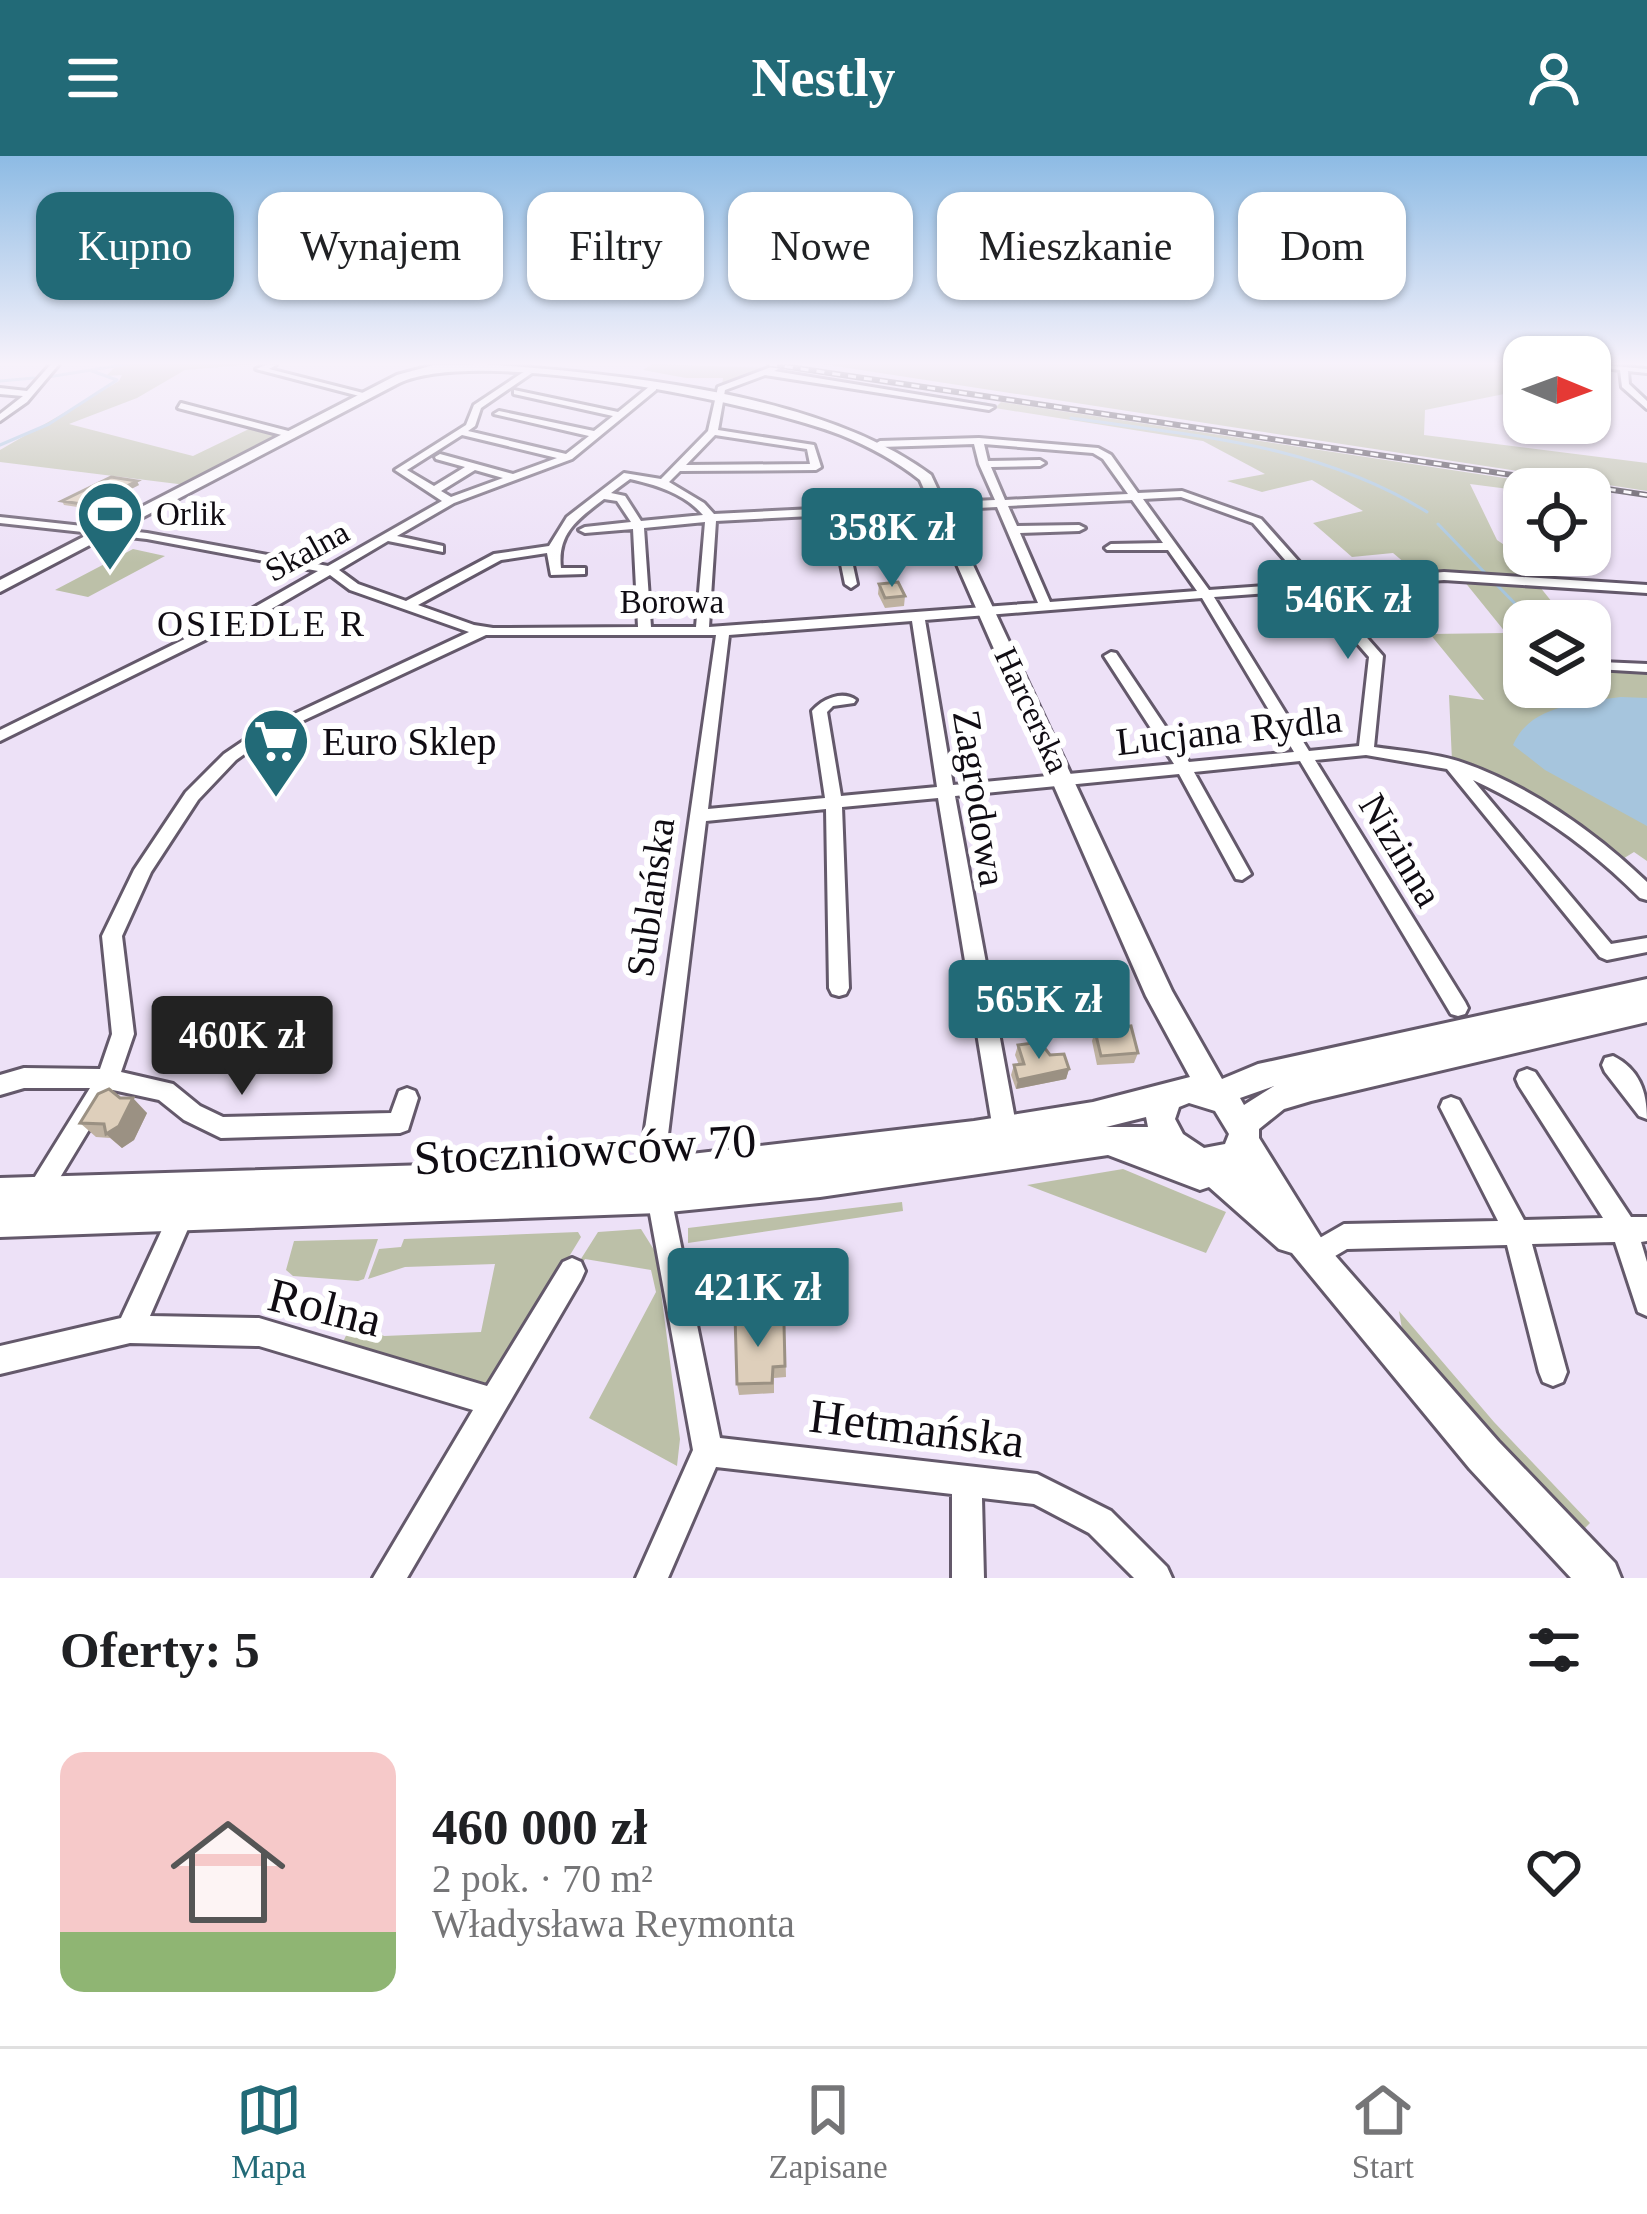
<!DOCTYPE html>
<html lang="pl">
<head>
<meta charset="utf-8">
<style>
  body { margin:0; font-family:Georgia,serif; background:#f6f6f6; color:#202124; height:100vh; display:flex; flex-direction:column; font-size:45px; white-space:nowrap }
  * { box-sizing:border-box; margin:0 }
  p { font-size:39px; color:#757577 }
  .icon { flex:none; width:66px; height:66px; fill:none; stroke:currentColor; stroke-width:2; stroke-linecap:round; stroke-linejoin:round }
  .map { position:relative; height:1422px; overflow:hidden }
  .panel { display:flex; flex-direction:column; background:#fff; flex:1 }
  .panel>* { flex:none }
  .banner { position:absolute; left:36px; top:36px; width:1575px; height:108px; display:flex; gap:24px }
  .needle { width:78px; rotate:91deg }
  .fabs { position:absolute; left:1503px; top:180px; display:grid; gap:24px }
  .fabs a { display:grid; place-items:center; width:108px; height:108px; border-radius:24px; background:#fff; box-shadow:0 3px 9px #0004; font-size:60px }
  .price { position:absolute; translate:-50% -102px; padding:0 27px; border-radius:12px; background:#226a77; color:#fff; font-size:39px; line-height:78px; filter:drop-shadow(0 3px 6px #0008) }
  .price::after { content:''; position:absolute; left:50%; top:72px; width:36px; height:27px; margin-left:-18px; background:inherit; clip-path:polygon(0 0,100% 0,50% 100%) }
  .price.on { background:#222; color:#fff }
  ul { padding:0; list-style:none }
  li { display:flex; align-items:center; gap:36px; height:300px; padding:0 60px }
  li+li { border-top:3px solid #e0e0e0 }
  li span { display:grid; place-items:center; flex:none; width:336px; height:240px; border-radius:24px; color:#555 }
  li>.icon { margin-inline-start:auto }
  span .icon { width:144px; height:144px; fill:#fffc; stroke-width:1 }
  li b { font-size:51px }
  h2 { display:flex; justify-content:space-between; align-items:center; height:144px; padding:0 60px; font-size:51px }
  .tag { padding:0 42px; border-radius:24px; background:#fff; box-shadow:0 3px 9px #0004; font-size:42px; line-height:108px }
  .tag.on { background:#226a77; color:#fff }
  header { display:flex; justify-content:space-between; align-items:center; height:156px; padding:0 60px; background:#226a77; color:#fff; font-size:54px; font-weight:700 }
  .tabs { display:flex; justify-content:space-around; align-items:center; height:168px; border-top:3px solid #e0e0e0; background:#fff; font-size:33px; color:#757577 }
  .tabs a { display:grid; justify-items:center; gap:6px }
  .tabs .on { color:#226a77 }
  .map>svg:first-child { display:block }
  .green { fill:#bcc0a8 }
  .water { fill:#a6c5dd }
  .lines { fill:none; stroke-linecap:round; stroke-linejoin:round }
  .stream { stroke:#a6c5dd; stroke-width:3 }
  .street-casing { stroke:#64596b; stroke-width:6 }
  .secondary-casing { stroke:#64596b; stroke-width:6 }
  .street { fill:#fff; fill-rule:evenodd }
  .secondary { fill:#fff; fill-rule:evenodd }
  .rail-casing { stroke:#3f3943; stroke-width:6 }
  .rail { stroke:#fff; stroke-width:3; stroke-dasharray:8; stroke-linecap:butt }
  .wall { fill:#bfb2a1 }
  .shaded-wall { fill:#9b9183 }
  .building { fill:#decfbb; stroke:#9b9183; stroke-width:3 }
  .labels { text-anchor:middle; dominant-baseline:central; stroke-width:12; stroke-linejoin:round; paint-order:stroke }
  .far-poi-label { font-size:33px; fill:#100c13; stroke:#fff; text-anchor:start }
  .far-street-label { font-size:33px; fill:#100c13; stroke:#fff }
  .far-neighbourhood-label { font-size:36px; letter-spacing:3px; fill:#100c13; stroke:#fff }
  .street-label { font-size:39px; fill:#100c13; stroke:#fff }
  .poi-label { font-size:39px; fill:#100c13; stroke:#fff; text-anchor:start }
  .near-street-label { font-size:48px; fill:#100c13; stroke:#fff }
</style>
</head>
<body>
<header><svg class="icon" aria-label="menu" viewBox="0 0 24 24"><path d="M4 6h16M4 12h16M4 18h16"/></svg>Nestly<svg class="icon" aria-label="person" viewBox="0 0 24 24"><circle cx="12" cy="8" r="4"/><path d="M4 21q1-7 8-7t8 7"/></svg></header>
<div class="map">
<svg width="1647" height="1422" viewBox="0 0 1647 1422">
  <rect width="100%" height="100%" fill="#ede1f7"/>
  <path class="green" d="M118,208H256L185,214L137,242L69,268L193,300L251,272L284,279L186,329L0,306V294L119,225L122,219L106,220Z
    M652,208L771,212L722,229L723,222H686L643,214Z
    M822,208H1524V234L1425,254L1424,279L1647,307V335Z
    M1001,246L1578,333L1524,335L1470,328L1497,384L1554,423L1418,418L1393,397L1352,401L1313,367L1363,355L1312,324L1262,336L1227,325L1265,318L1203,285L995,252Z
    M133,393L165,400L88,441L55,434Z
    M1451,422L1553,431H1540L1564,461L1534,458L1538,465H1524V531H1590V505L1595,511L1647,513V705L1634,696L1621,704L1452,605L1449,539L1484,544L1430,478L1506,477L1464,425Z
    M1123,1013L1226,1056L1206,1097L1027,1029Z
    M902,1046L903,1055L688,1087V1072Z
    M641,1073L656,1097L680,1283L677,1310L589,1262L656,1136L651,1114L585,1103L564,1139L560,1136L598,1076Z
    M578,1076L581,1081L486,1237L343,1186L352,1167L360,1166L384,1180L481,1176L495,1108L405,1111L368,1123L379,1093L401,1091L404,1083Z
    M378,1083L364,1123L358,1125L293,1120L286,1114L294,1085Z
    M1399,1155L1494,1266L1590,1367L1583,1374L1490,1278L1402,1173Z"/>
  <path class="water" d="M1621,541L1647,542V670L1545,614L1513,589C1529,549 1584,546 1621,541Z"/>
  <g class="lines">
    <path class="stream" d="M48,221L128,208
      M0,225L34,222
      M885,233L986,248
      M1071,262C1196,280 1318,288 1427,356
      M0,289L49,268L117,224L92,215
      M1438,368L1486,418
      M1494,426L1532,465"/>
    <g class="street-casing">
      <path id="street" d="M51,208H59L27,246L0,265V258L23,240L0,238V232L27,235Z
        M268,208L276,209L269,213L371,239L367,242L256,213Z
        M779,208H789L774,215L994,251L989,254L765,219L725,234L718,274L814,289L821,311L816,314L680,315L669,326L704,347L714,358L995,344L979,308L974,288L880,291L875,288L880,285L979,282L1098,292L1111,299L1138,337L1182,335L1261,363L1317,426L1444,416L1647,429V437L1444,424L1324,433L1383,500L1374,591C1401,595 1432,597 1458,605C1527,628 1594,675 1647,726V744L1640,742C1591,693 1536,653 1473,624L1611,788L1647,782V796L1607,804L1600,801L1447,613L1366,599L1315,604L1465,846L1468,852L1465,858L1458,860L1451,858L1300,605L1194,616L1251,718L1242,724L1236,723L1179,618L955,640L1017,974L1013,981L1005,985L997,981L993,974L938,642L842,651L849,832L846,838L839,840L832,838L829,832L826,653L706,665L667,987L671,1041L720,1282L1037,1318L1111,1355L1167,1411L1172,1422H1134L1089,1377L1034,1348L982,1342L984,1422H952V1338L716,1311L668,1422H636L693,1294L647,1041L643,987L716,479H486L268,581L236,604L198,644L151,716L122,780L134,878L121,916L173,928L200,950L223,961L391,957L399,935L407,932L415,935L418,942L408,974L400,977L221,982L184,964L159,944L113,934L44,1048L35,1052L26,1048L23,1040L90,932H24L0,939V919L24,912L100,913L112,878L102,780L134,714L186,636L224,598L258,575L469,476L350,434L330,419L228,478L213,480L0,585V574L205,473L220,471L318,415L147,383L0,367V361L147,377L328,410L442,345L395,314L466,269L474,249L525,215L532,217L481,252L475,270L468,275L566,298L589,280L494,258L499,255L594,275L613,260L514,238V234L618,256L650,230H656V234L572,303L454,347L397,380L443,390V396L388,385L339,414L358,428L406,445L494,398L549,390L567,361L624,317L661,323L708,275L718,231ZM462,279L557,302L513,318L440,298L435,301L436,303L465,311L434,330L407,314ZM715,279L807,293L810,308L686,309ZM984,288L1093,297L1103,303L1128,338L1005,344L991,311L1040,310L1045,307L1040,304L988,305ZM475,314L503,322L451,341L441,335ZM630,323C657,329 685,338 703,359L641,365L625,340L611,337ZM1181,341L1253,367L1305,427L1209,434L1143,343ZM604,343L617,345L631,366L585,371L579,374L585,377L633,373L638,471L493,472L474,469L418,449L501,404L547,397L551,419L585,418V412H561C557,377 578,363 604,343ZM1132,344L1163,387L1111,388L1105,392L1107,394H1168L1197,435L1050,446L1020,377L1079,375L1085,372L1079,369L1017,370L1008,350ZM997,351L1038,447L709,471L716,365L831,359L845,428L851,432L857,428L842,359ZM705,366L696,471H651L644,372ZM1311,434L1369,501L1359,590L1309,595L1214,441ZM1202,442L1294,596L1189,606L1116,497L1111,496L1104,500L1174,608L953,629L925,464ZM912,465L937,631L841,640L827,556L833,550L854,547L856,544C842,534 822,543 812,555L825,642L708,653L729,479Z
        M1590,208L1647,213V217L1628,215L1629,228L1647,245V253L1622,231L1620,214L1591,210Z
        M181,247L296,277L298,279L293,282L178,252Z
        M1601,506L1647,508V516L1596,513V507Z
        M1613,900C1639,913 1647,935 1647,963L1639,960L1605,916L1602,909L1605,902Z
        M1527,913L1535,916L1631,1061H1647V1085L1641,1086L1647,1106V1160L1638,1156L1615,1086L1532,1088L1567,1216L1563,1226L1553,1230L1543,1226L1539,1216L1507,1089L1347,1093L1313,1113L1304,1109L1300,1100L1304,1091L1344,1068L1498,1065L1440,951L1443,944L1451,941L1459,944L1524,1064L1603,1062L1519,930L1516,923L1519,916Z
        M182,1047L191,1050L194,1059L150,1160L259,1162L487,1230L563,1106L572,1102L581,1106L585,1115L581,1124L407,1422H373L473,1254L259,1190L130,1187L0,1218V1190L121,1162L173,1050Z"/>
    </g>
    <g class="secondary-casing">
      <path id="secondary" d="M485,208C619,218 822,237 931,319L1172,835L1222,923L1258,908L1647,823V866L1311,945L1284,953L1259,973V982L1325,1088L1498,1285L1615,1407L1621,1422H1571L1470,1313L1292,1097L1279,1093L1209,1031L1200,1034L1108,999L820,1041L659,1057L0,1081V1022L657,1002L974,965L1093,946L1190,921L1146,840L920,324C895,304 870,291 841,279C756,246 479,190 399,227L0,436V424L397,219L434,209ZM1274,930L1244,949L1240,942ZM1189,947L1215,955L1229,978L1225,988L1204,992L1183,978L1175,963L1179,951ZM1146,961L1148,971H1106Z"/>
    </g>
    <use href="#street" class="street"/>
    <use href="#secondary" class="secondary"/>
    <g class="rail-casing">
      <path id="rail" d="M769,208L1647,339"/>
    </g>
    <use href="#rail" class="rail"/>
  </g>
  <path class="wall" d="M139,329L91,353L64,349L62,345Z
    M879,428L905,440L904,450L885,452L878,438Z
    M1095,875L1138,897L1134,907L1097,909L1092,885Z
    M1018,889L1050,899L1069,913L1066,923L1016,933L1011,919L1014,909H1019L1015,899Z
    M120,942L147,957L134,984L122,992L110,982L96,981L80,967Z
    M753,1159L754,1169L785,1180L786,1221L774,1222V1237L739,1239L737,1228Z"/>
  <path class="shaded-wall" d="M137,325L139,329L91,353L88,349Z
    M1069,913L1066,923L1016,933L1018,924Z
    M133,942L147,957L134,984L122,992L106,978Z"/>
  <path class="building" d="M111,321L137,325L88,349L62,345Z
    M898,426L905,440L885,442L879,428Z
    M1131,870L1138,897L1101,900L1095,875Z
    M1040,886L1050,899L1064,898L1069,913L1018,924L1014,909L1024,908L1018,889Z
    M109,933L120,942H133L119,970L106,978L104,968L80,967L98,938Z
    M753,1159V1169L784,1168L785,1210L773,1211L772,1227L737,1228L735,1160Z"/>
  <linearGradient id="sky" x2="0" y2="1"><stop stop-color="#8dbbe4"/><stop offset="0.51" stop-color="#f7f2fb"/><stop offset="1" stop-color="#f7f2fb" stop-opacity="0"/></linearGradient>
  <rect width="1647" height="407" fill="url(#sky)"/>
  <defs>
    <g id="stadium-pin" transform="scale(3.45)"><path d="M0 17L-7.5 6A9.5 9.5 0 1 1 7.5 6Z" fill="#226a77" stroke="#fff"/><path d="M0-5a6.5 5 0 1 0 0 10a6.5 5 0 1 0 0-10ZM-3.5-1.8h7v3.6h-7Z" fill="#fff"/></g>
    <g id="supermarket-pin" transform="scale(3.45)"><path d="M0 17L-7.5 6A9.5 9.5 0 1 1 7.5 6Z" fill="#226a77" stroke="#fff"/><path d="M-6-5.5h2.5l.6 2H6L4.5 2H-2.5L-4.4-4H-6ZM-1.5 3.2a1.3 1.3 0 1 0 .1 0ZM3 3.2a1.3 1.3 0 1 0 .1 0Z" fill="#fff"/></g>
  </defs>
  <g fill-rule="evenodd">
    <use href="#stadium-pin" x="110" y="358"/>
    <use href="#supermarket-pin" x="276" y="585"/>
  </g>
  <g class="labels">
    <g class="far-poi-label">
      <text x="156" y="358">Orlik</text>
    </g>
    <g class="far-street-label">
      <text transform="translate(307 395) rotate(-29)">Skalna</text>
      <text x="672" y="446">Borowa</text>
      <text transform="translate(1032 554) rotate(65)">Harcerska</text>
    </g>
    <g class="far-neighbourhood-label">
      <text x="262" y="468">OSIEDLE R</text>
    </g>
    <g class="street-label">
      <text transform="translate(1229 574) rotate(-6)">Lucjana Rydla</text>
      <text transform="translate(980 642) rotate(81)">Zagrodowa</text>
      <text transform="translate(1401 694) rotate(59)">Nizinna</text>
      <text transform="translate(650 741) rotate(-82)">Sublańska</text>
    </g>
    <g class="poi-label">
      <text x="322" y="585">Euro Sklep</text>
    </g>
    <g class="near-street-label">
      <text transform="translate(585 993) rotate(-3)">Stoczniowców 70</text>
      <text transform="translate(325 1151) rotate(14)">Rolna</text>
      <text transform="translate(917 1272) rotate(7)">Hetmańska</text>
    </g>
  </g>
</svg>
<div class="fabs">
<a><svg class="needle" viewBox="-14 -14 28 28"><path d="M0-13l5 13h-10z" fill="#e53935"/><path d="M0 13l5-13h-10z" fill="#757577"/></svg></a>
<a><svg class="icon" aria-label="locate" viewBox="0 0 24 24"><circle cx="12" cy="12" r="6"/><path d="M12 2v4M12 18v4M2 12h4M18 12h4"/></svg></a>
<a><svg class="icon" aria-label="layers" viewBox="0 0 24 24"><path d="M12 4l9 5-9 5-9-5zM3 14l9 5 9-5"/></svg></a>
</div>
<b class="price" style="left:892px;top:434px">358K zł</b>
<b class="price" style="left:1348px;top:506px">546K zł</b>
<b class="price" style="left:1039px;top:906px">565K zł</b>
<b class="price on" style="left:242px;top:942px">460K zł</b>
<b class="price" style="left:758px;top:1194px">421K zł</b>
<div class="banner">
<a class="tag on">Kupno</a>
<a class="tag">Wynajem</a>
<a class="tag">Filtry</a>
<a class="tag">Nowe</a>
<a class="tag">Mieszkanie</a>
<a class="tag">Dom</a>
</div>
</div>
<section class="panel">
<h2>Oferty: 5<svg class="icon" aria-label="filters" viewBox="0 0 24 24"><path d="M4 7h16M4 17h16"/><circle cx="9" cy="7" r="2"/><circle cx="15" cy="17" r="2"/></svg></h2>
<ul>
<li><span style="background:linear-gradient(#f6c9c9 75%,#8fb573 0)"><svg class="icon" aria-label="home" viewBox="0 0 24 24"><path d="M3 11l9-7 9 7M6 9v11h12V9"/></svg></span><div><b>460 000 zł</b><p>2 pok. · 70 m²</p><p>Władysława Reymonta</p></div><svg class="icon" aria-label="heart" viewBox="0 0 24 24"><path d="M12 20l-8-8c-3-5 5-10 8-4 3-6 11-1 8 4z"/></svg></li>
</ul>
</section>
<nav class="tabs">
<a class="on"><svg class="icon" aria-label="map" viewBox="0 0 24 24"><path d="M3 6l6-2 6 2 6-2v14l-6 2-6-2-6 2zM9 4v14M15 6v14"/></svg>Mapa</a>
<a><svg class="icon" aria-label="saved" viewBox="0 0 24 24"><path d="M7 4h10v16l-5-4-5 4z"/></svg>Zapisane</a>
<a><svg class="icon" aria-label="home" viewBox="0 0 24 24"><path d="M3 11l9-7 9 7M6 9v11h12V9"/></svg>Start</a>
</nav>
</body>
</html>
